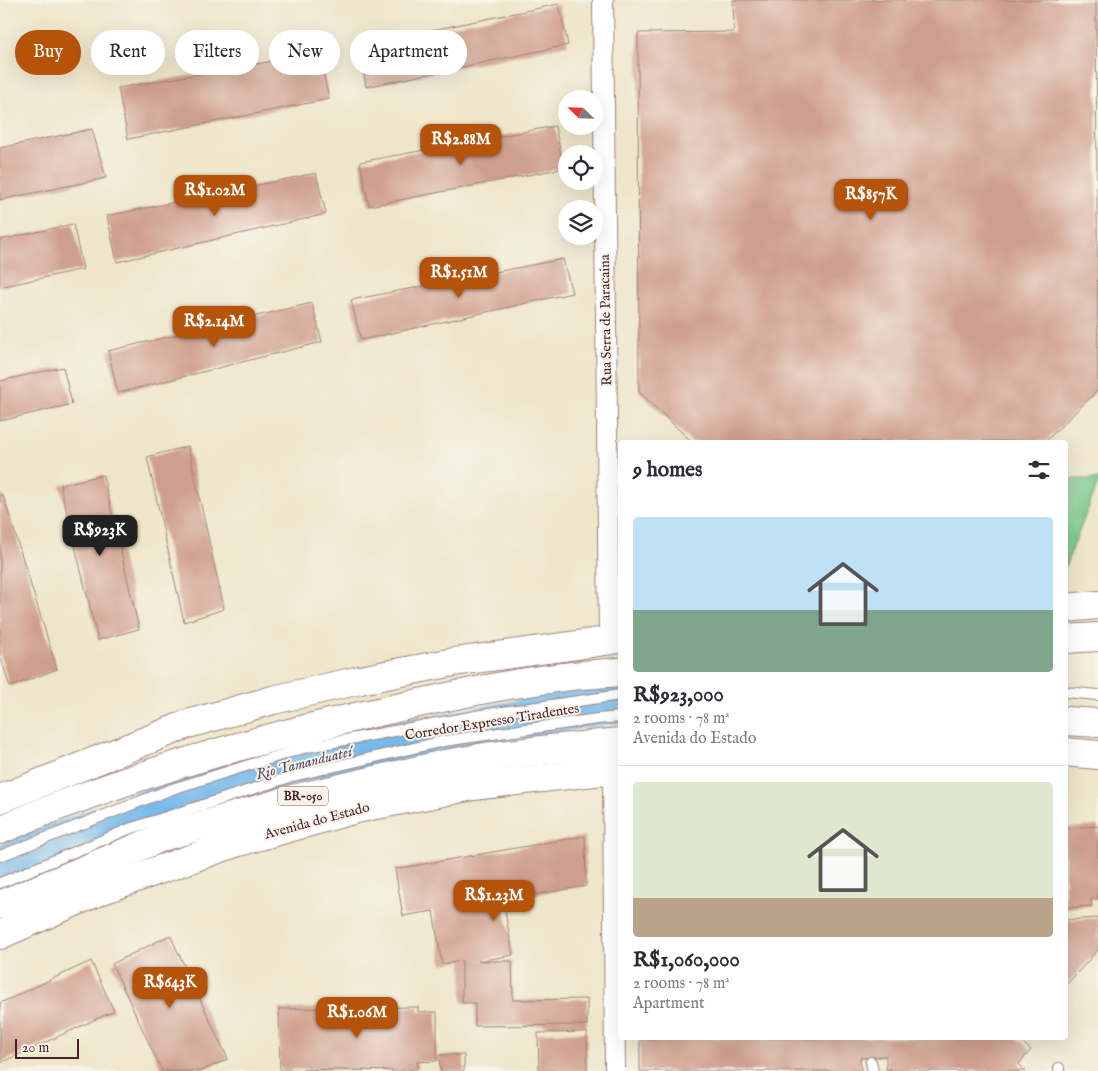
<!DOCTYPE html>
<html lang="en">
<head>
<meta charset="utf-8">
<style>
  body { margin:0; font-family:"IM FELL English",serif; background:#f7f7f7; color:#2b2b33; height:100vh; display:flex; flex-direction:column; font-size:19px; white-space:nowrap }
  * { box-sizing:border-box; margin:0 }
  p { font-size:16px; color:#7c7c81 }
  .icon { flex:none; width:28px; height:28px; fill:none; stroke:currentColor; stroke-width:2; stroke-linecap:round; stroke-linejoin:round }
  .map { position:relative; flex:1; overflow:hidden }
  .sheet { position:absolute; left:618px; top:440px; width:450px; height:600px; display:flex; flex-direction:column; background:#fff; border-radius:5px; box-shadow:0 5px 20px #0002 }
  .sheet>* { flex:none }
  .guide { position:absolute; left:15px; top:30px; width:475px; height:45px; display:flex; gap:10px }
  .needle { width:32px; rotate:293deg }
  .fabs { position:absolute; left:558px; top:90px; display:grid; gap:10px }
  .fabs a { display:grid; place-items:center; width:45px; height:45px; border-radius:50%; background:#fff; box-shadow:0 5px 20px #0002; font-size:25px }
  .scale { position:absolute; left:15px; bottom:12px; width:64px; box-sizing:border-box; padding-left:5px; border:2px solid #4a1f2b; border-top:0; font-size:14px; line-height:18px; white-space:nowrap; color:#4a1f2b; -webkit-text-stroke:4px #f7f3e8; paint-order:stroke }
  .price { position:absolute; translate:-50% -42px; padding:0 11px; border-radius:10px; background:#b45309; color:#fff; font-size:16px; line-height:32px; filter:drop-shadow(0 1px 2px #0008) }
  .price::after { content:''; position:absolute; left:50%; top:30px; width:15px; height:11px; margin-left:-8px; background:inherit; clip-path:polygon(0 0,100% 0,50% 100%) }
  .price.selected { background:#222; color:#fff }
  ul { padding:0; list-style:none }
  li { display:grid; align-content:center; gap:10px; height:265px; padding:0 15px }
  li+li { border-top:1px solid #e1e1e2 }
  li span { display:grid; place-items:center; height:155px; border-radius:5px; color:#555 }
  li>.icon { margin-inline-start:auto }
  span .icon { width:90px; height:90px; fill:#fffc; stroke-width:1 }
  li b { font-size:21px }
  h2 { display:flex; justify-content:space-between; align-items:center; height:60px; padding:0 15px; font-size:21px }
  .pill { padding:0 18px; border-radius:22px; background:#fff; box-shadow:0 5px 20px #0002; font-size:18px; line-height:45px }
  .pill.selected { background:#b45309; color:#fff }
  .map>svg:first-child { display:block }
  .green { fill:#76c789; stroke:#60735a }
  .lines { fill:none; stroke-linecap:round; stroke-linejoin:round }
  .river { stroke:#76b9ec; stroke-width:39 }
  .building { fill:#cf9f8d }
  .lane-casing { stroke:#9c827a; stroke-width:12 }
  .street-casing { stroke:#9c827a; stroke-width:22 }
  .primary-casing { stroke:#9c827a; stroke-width:30 }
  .highway-casing { stroke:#9c827a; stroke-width:30 }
  .lane { stroke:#fff; stroke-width:10 }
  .street { stroke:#fff; stroke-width:20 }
  .primary { stroke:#fff; stroke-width:28 }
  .highway { stroke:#fff; stroke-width:28 }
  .labels { text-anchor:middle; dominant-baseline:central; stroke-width:4; stroke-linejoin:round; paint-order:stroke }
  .shield { fill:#f7f3e8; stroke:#7e5f64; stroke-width:1 }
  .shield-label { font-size:12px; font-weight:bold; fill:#4a1f2b }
  .street-label { font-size:14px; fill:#4a1f2b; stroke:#f7f3e8 }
  .water-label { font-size:15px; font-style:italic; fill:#574d65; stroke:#f7f3e8 }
</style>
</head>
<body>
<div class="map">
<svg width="1098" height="1071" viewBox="0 0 1098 1071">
  <rect width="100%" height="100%" fill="#f7f3e8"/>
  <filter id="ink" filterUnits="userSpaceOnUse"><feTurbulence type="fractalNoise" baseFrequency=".02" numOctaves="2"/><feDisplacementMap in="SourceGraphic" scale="10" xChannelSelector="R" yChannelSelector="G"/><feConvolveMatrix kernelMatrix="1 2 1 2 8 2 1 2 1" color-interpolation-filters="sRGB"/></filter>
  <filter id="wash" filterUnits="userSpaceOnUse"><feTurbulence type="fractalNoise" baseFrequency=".0096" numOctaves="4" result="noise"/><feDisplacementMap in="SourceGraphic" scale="20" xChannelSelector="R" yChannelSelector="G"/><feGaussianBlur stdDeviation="1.12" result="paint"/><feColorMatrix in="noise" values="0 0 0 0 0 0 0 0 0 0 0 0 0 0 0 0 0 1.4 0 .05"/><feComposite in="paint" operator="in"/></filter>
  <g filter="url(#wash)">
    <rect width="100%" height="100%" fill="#eee6ca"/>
    <path class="green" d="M1065,479H1098V483L1065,567Z"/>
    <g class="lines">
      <path class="river" d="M0,867L34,851L158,805L265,772L406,739L604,705L620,704"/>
    </g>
    <g id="blocks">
      <path class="building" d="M733,0H1096L1098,390L1046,441L692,442L639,392L638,33L734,32Z
        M559,4L568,45L366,87L359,45Z
        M319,53L329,99L128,139L118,88Z
        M555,126L564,168L369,206L360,162Z
        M92,129L106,178L0,200V148Z
        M316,173L326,214L117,262L107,216Z
        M73,224L83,269L0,287V240Z
        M563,259L572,293L361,340L351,300Z
        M312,303L322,342L118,393L108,351Z
        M63,367L72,404L0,421V381Z
        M188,446L224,609L184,622L147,457Z
        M103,475L139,629L98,640L60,485Z
        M0,495H3L57,669L10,687L0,655Z
        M1098,826V899H1091L1092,906L1065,908V828Z
        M585,836L586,886L503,900L513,955L478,961H512L513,1000L587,999V1025L475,1026V1003H462V961L442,964L433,911L403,916L395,869Z
        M1098,918V950L1065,986V920Z
        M170,935L228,1059L201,1071H162L112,964Z
        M91,961L114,1011L0,1063V1003Z
        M418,1007V1012H437V1061L417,1062L418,1068L403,1071L280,1069L279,1009Z
        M587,1032V1071H539L538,1033Z
        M640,1038H1018V1039L1031,1050L1019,1064L1026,1071H891V1069H886V1056L860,1058L861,1071H640Z
        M439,1055H464V1071H440Z"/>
    </g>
  </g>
  <g filter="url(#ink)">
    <use href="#blocks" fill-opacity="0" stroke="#9c827a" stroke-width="1"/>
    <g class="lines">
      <g class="lane-casing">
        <path id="lane" d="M1065,692L1098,695
          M0,856L172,789L307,747L481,715L620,695
          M0,883L129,829L293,776L444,741L597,719L620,717
          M871,1062L873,1071
          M1059,1068V1071"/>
      </g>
      <g class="street-casing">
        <path id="street" d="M603,0L609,640
          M613,769L615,1071"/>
      </g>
      <g class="primary-casing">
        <path id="primary" d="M1065,608L1098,605
          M1065,752L1098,755
          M0,799L188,724L273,700L360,680L454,662L620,639
          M0,935L102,890L235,843L356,809L473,786L620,769"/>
      </g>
      <g class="highway-casing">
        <path id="highway" d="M1065,639L1098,637
          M1065,721L1098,723
          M0,830C115,780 237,744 360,716C425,702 490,686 556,678C577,675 599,674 620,672
          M0,905L165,836L293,799L445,764L485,757L541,750L620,742"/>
      </g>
      <use href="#lane" class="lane"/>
      <use href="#street" class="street"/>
      <use href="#primary" class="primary"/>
      <use href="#highway" class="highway"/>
    </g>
  </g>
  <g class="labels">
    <rect class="shield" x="278" y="786.5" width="50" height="19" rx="4"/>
    <g class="shield-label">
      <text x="303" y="796">BR-050</text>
    </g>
    <g class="street-label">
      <text transform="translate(606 320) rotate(-91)">Rua Serra de Paracaina</text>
      <text transform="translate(492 722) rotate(-9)">Corredor Expresso Tiradentes</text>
      <text transform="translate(317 821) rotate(-15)">Avenida do Estado</text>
    </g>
    <g class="water-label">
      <text transform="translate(304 763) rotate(-14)">Rio Tamanduateí</text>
    </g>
  </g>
</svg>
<div class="fabs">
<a><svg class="needle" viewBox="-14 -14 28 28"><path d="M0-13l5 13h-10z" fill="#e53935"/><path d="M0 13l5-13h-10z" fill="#7c7c81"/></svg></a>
<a><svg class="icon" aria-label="locate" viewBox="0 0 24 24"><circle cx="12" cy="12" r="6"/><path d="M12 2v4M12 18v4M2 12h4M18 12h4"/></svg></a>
<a><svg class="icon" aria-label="layers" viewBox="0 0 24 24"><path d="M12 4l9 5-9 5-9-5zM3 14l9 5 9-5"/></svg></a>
</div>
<div class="scale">20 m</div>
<b class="price" style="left:461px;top:166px">R$2.88M</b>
<b class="price" style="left:215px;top:217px">R$1.02M</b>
<b class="price" style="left:871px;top:221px">R$857K</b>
<b class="price" style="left:459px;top:299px">R$1.51M</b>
<b class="price" style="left:214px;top:348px">R$2.14M</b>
<b class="price selected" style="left:100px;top:557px">R$923K</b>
<b class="price" style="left:494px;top:922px">R$1.23M</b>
<b class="price" style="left:170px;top:1009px">R$643K</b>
<b class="price" style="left:357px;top:1039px">R$1.06M</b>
<div class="guide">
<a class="pill selected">Buy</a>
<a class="pill">Rent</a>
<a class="pill">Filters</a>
<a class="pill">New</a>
<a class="pill">Apartment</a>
</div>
<section class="sheet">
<h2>9 homes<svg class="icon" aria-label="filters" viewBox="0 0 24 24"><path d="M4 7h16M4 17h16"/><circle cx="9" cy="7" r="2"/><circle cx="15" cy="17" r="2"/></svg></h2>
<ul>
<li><span style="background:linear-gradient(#bfe0f5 60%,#7fa58c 0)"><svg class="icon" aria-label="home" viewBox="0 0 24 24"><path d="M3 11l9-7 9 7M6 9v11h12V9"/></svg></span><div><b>R$923,000</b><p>2 rooms · 78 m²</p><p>Avenida do Estado</p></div></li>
<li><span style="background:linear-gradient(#dfe7d0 75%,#b9a48a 0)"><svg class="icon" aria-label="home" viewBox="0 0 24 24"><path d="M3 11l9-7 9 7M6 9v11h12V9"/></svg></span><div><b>R$1,060,000</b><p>2 rooms · 78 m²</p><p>Apartment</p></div></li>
</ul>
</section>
</div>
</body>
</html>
